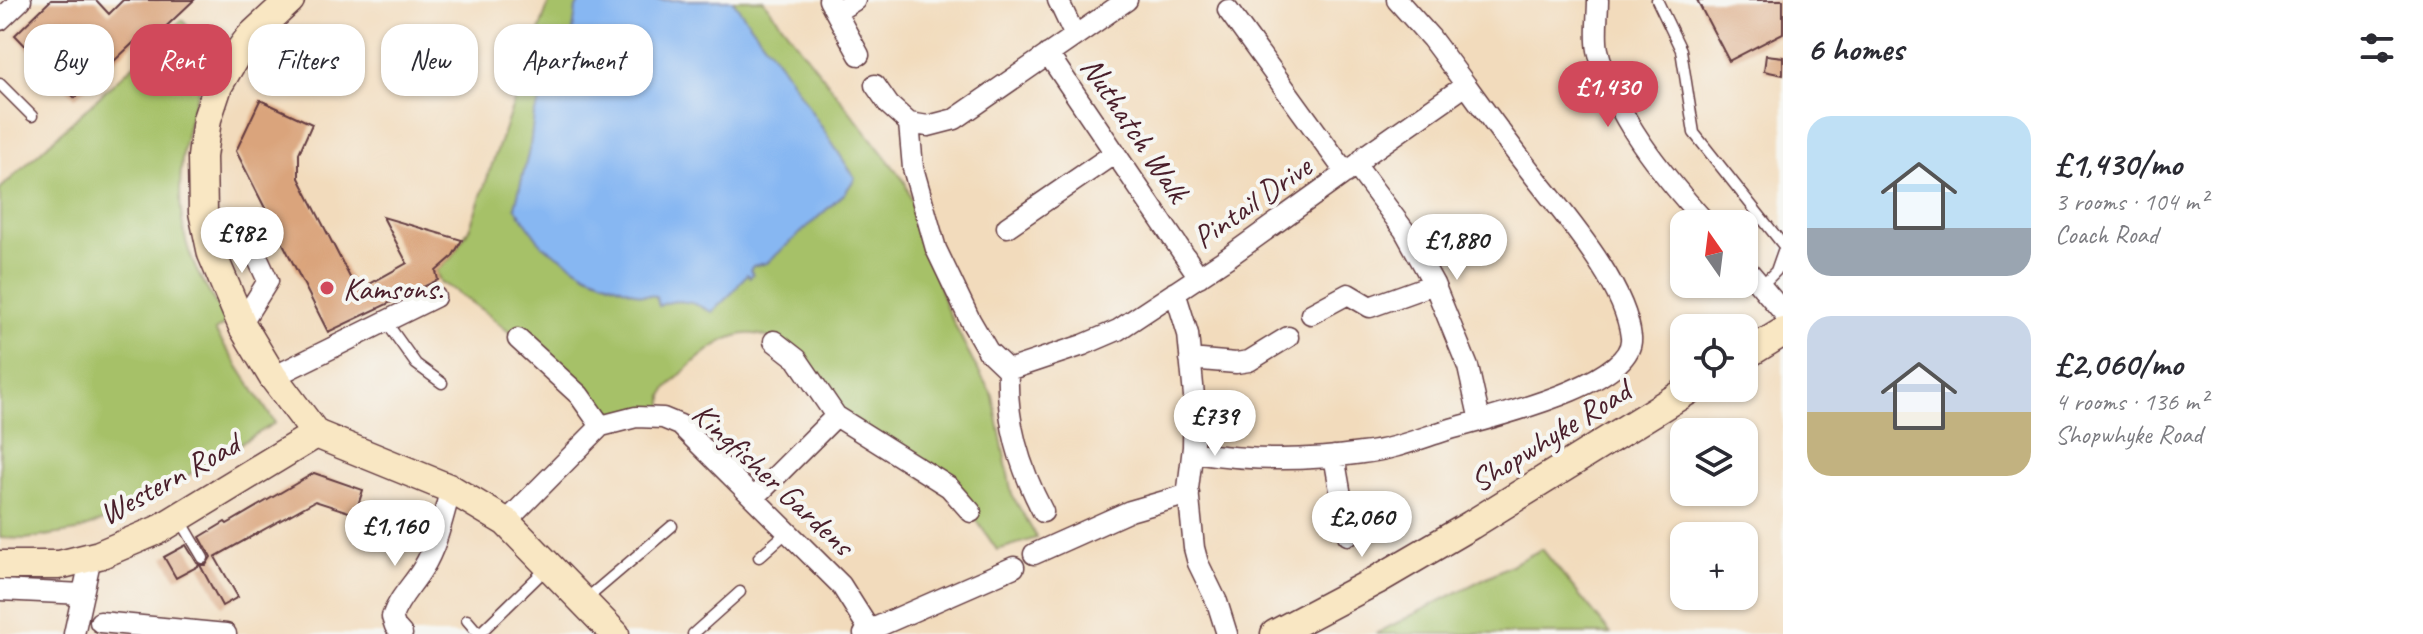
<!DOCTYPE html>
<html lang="en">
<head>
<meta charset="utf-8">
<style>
  body { margin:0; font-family:Caveat,sans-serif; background:#f7f7f7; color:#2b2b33; height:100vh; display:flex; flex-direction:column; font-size:30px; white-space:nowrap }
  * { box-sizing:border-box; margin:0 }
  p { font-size:26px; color:#7c7c81 }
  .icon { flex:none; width:44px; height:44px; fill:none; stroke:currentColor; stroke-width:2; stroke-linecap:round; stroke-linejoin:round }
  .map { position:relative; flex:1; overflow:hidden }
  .drawer { display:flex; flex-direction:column; background:#fff; width:640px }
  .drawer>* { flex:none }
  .guide { position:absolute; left:24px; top:24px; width:760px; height:72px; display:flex; gap:16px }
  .needle { width:52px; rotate:346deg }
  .tools { position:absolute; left:1670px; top:210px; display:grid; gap:16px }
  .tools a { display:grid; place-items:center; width:88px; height:88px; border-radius:16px; background:#fff; box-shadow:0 2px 6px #0004; font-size:40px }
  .price { position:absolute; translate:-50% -68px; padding:0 18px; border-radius:28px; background:#fff; color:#222; font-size:26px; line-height:52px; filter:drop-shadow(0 2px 4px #0008) }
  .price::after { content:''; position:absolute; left:50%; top:48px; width:24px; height:18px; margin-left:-12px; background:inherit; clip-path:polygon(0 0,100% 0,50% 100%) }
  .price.selected { background:#d1495b; color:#fff }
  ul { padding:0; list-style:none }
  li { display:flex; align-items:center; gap:24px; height:200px; padding:0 24px }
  li span { display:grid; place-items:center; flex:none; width:224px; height:160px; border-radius:24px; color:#555 }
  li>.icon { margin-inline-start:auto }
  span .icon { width:96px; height:96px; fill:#fffc; stroke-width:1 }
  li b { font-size:34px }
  h2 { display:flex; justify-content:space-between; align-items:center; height:96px; padding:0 24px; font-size:34px }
  .pill { padding:0 28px; border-radius:24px; background:#fff; box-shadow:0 2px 6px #0004; font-size:28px; line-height:72px }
  .pill.selected { background:#d1495b; color:#fff }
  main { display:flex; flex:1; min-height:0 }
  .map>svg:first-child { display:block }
  .green { fill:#a6c167; stroke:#787049; stroke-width:2 }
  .water { fill:#87b7f2; stroke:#686b8e; stroke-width:2 }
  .building { fill:#daa47b }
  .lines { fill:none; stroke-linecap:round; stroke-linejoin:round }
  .service-casing { stroke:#633b41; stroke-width:13 }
  .minor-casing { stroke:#633b41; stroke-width:23 }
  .secondary-casing { stroke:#633b41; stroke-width:31 }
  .service { stroke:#fff; stroke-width:10 }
  .minor { stroke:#fff; stroke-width:20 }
  .secondary { stroke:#f9e7c3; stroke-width:28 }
  .poi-dot { fill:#d1495b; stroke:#f6f6f2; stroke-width:3 }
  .labels { text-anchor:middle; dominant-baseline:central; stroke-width:8; stroke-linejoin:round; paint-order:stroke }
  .street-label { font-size:32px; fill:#4a1f2b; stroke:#f6f6f2 }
  .poi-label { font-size:32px; fill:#4a1f2b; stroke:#f6f6f2; text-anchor:start }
</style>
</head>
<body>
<main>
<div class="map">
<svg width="1783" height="634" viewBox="0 0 1783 634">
  <rect width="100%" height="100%" fill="#f6f6f2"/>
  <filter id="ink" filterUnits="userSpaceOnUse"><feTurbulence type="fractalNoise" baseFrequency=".0125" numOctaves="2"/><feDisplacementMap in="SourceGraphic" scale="16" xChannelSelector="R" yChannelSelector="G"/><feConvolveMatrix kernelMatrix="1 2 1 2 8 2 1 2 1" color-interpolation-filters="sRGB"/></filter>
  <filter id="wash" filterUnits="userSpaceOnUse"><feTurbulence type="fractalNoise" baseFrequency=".006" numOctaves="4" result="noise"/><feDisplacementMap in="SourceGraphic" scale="32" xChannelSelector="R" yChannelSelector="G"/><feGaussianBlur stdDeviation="1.8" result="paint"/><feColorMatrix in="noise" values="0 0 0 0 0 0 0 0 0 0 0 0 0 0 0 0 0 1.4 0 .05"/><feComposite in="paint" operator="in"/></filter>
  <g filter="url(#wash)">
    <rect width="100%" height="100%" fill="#f2dbbc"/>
    <path class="green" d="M550,0H763L905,182L946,307L972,360L993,396L1012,495L1037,538L997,550L971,512L836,416L774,341C735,316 694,362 667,388L663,396V418L601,426L544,361L486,313L451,288L441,283L436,271L452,257L470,227Z
      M182,20L213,54C184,119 165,201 196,269C205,288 217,305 228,322L215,331L275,423L126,512L77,531L26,539L0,538V189Z
      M1542,549L1611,634H1375Z"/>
    <path class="water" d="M581,0H732L781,65L855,178L845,193L767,263L753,266L750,270L753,274L750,277L747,274L733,292L712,312C694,302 677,297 659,306L656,296L641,295L587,274L542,245L515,207L530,146L534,114L571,46L576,8Z"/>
    <g id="blocks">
      <path class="building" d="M51,0H96L109,14L123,0H194L156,36L149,28L75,98L15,35Z
        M1697,0H1783V33L1729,61Z
        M1766,55L1783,57V75L1764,71Z
        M260,100L312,124L299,153V178L357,291L407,263L383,217L462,240L452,257L436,271L438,280L328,332L236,151Z
        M314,473L363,490L355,514L315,501L215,557L238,597L222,606L200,565L176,578L164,557L186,545L197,563L200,565H206L211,557L200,537L225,522L227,524Z"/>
    </g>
  </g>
  <g filter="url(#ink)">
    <use href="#blocks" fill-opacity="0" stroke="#633b41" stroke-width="2"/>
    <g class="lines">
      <g class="service-casing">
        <path id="service" d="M1657,0L1681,50L1694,133L1783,245
          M0,84L32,116
          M1761,286L1776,271L1783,251
          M386,322L416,364L442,383
          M180,519L203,558
          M759,557L786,533
          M585,600L672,526
          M467,620L479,634
          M479,634L548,567
          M693,634L740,592"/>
      </g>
      <g class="minor-casing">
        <path id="minor" d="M829,0L859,55
          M1058,0L1075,36
          M1598,0C1598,16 1595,35 1598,50C1613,116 1663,175 1707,224
          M1228,10L1346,173
          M836,12L855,0
          M0,20L21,0
          M1048,54L1199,277
          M875,85L889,105L909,123
          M909,123L913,168L936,249L970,320L988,351L1008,370C1006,422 1019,466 1043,512
          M909,123L928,126L955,119L1127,0
          M1359,163L1360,171L1404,230L1434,284L1468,367L1480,421
          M1007,227L1115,153
          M209,239L251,244L268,281L241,324
          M1744,266L1783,312
          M1175,292L1188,334L1194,396L1193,447L1188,489L1194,548L1198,563L1217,602L1227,634
          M1311,314L1348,294L1370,307L1434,284
          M518,339L579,395L601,426
          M774,341L797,359L836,416L949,487L971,512
          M1190,359L1236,363L1249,361L1288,337
          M1008,370L1083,345L1118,330L1227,258L1359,163L1366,155L1466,85L1431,38L1397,0
          M273,377L435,297
          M1193,452C1248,461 1307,461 1362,453C1391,450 1416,440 1444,431C1479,420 1636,386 1631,337C1625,283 1564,215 1531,172C1509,144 1487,114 1466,85
          M1334,456L1348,535
          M754,498L836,416
          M506,522L601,426L636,417L663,418L680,425L841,585L872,634
          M1034,554L1130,511L1189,494
          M0,590L83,594
          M100,622L226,634
          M74,634L91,557
          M402,634L395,626L392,617C399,597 413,585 423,568C438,544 443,515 451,489
          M864,634L870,630L1014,567"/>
      </g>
      <g class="secondary-casing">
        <path id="secondary" d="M290,0L250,37L235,57L218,86L207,119L202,157L203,212L212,254L243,327L273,377L316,434L451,489L506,522L615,634
          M1744,356L1783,332
          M0,565H59L99,555L158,530L316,434
          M1275,634L1377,580L1471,525L1692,388"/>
      </g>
      <use href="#service" class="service"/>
      <use href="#minor" class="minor"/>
      <use href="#secondary" class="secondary"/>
    </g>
  </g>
  <circle class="poi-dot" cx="327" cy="288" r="8"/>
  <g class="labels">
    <g class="street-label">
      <text transform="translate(1135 129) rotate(56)">Nuthatch Walk</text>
      <text transform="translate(1252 202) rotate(-35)">Pintail Drive</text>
      <text transform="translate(1550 436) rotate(-32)">Shopwhyke Road</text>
      <text transform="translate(169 479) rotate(-29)">Western Road</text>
      <text transform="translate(773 479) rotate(43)">Kingfisher Gardens</text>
    </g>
    <g class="poi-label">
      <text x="343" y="288">Kamsons.</text>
    </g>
  </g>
</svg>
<div class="tools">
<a><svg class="needle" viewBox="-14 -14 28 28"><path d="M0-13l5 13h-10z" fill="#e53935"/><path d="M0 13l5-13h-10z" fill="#7c7c81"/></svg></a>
<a><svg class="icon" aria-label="locate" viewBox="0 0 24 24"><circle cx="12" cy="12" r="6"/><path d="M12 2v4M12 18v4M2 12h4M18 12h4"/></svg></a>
<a><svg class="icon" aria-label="layers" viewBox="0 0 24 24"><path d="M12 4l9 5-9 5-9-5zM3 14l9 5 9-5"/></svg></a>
<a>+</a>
</div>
<b class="price selected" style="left:1608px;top:129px">£1,430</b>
<b class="price" style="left:242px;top:275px">£982</b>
<b class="price" style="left:1457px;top:282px">£1,880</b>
<b class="price" style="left:1215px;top:458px">£739</b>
<b class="price" style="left:1362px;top:559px">£2,060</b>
<b class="price" style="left:395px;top:568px">£1,160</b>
<div class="guide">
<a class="pill">Buy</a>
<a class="pill selected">Rent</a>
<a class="pill">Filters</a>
<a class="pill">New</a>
<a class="pill">Apartment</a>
</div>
</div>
<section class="drawer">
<h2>6 homes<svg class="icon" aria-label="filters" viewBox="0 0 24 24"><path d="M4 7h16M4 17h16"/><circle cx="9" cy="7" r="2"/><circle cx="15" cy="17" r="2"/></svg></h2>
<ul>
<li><span style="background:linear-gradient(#bfe0f5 70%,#9aa5b1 0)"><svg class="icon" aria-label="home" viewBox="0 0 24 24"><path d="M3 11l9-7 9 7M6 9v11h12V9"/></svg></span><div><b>£1,430/mo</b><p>3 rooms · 104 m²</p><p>Coach Road</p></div></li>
<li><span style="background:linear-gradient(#c9d6e8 60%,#c2b280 0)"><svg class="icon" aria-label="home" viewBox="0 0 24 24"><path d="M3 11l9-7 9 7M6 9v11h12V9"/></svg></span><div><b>£2,060/mo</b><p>4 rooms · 136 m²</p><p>Shopwhyke Road</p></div></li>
</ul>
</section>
</main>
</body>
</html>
